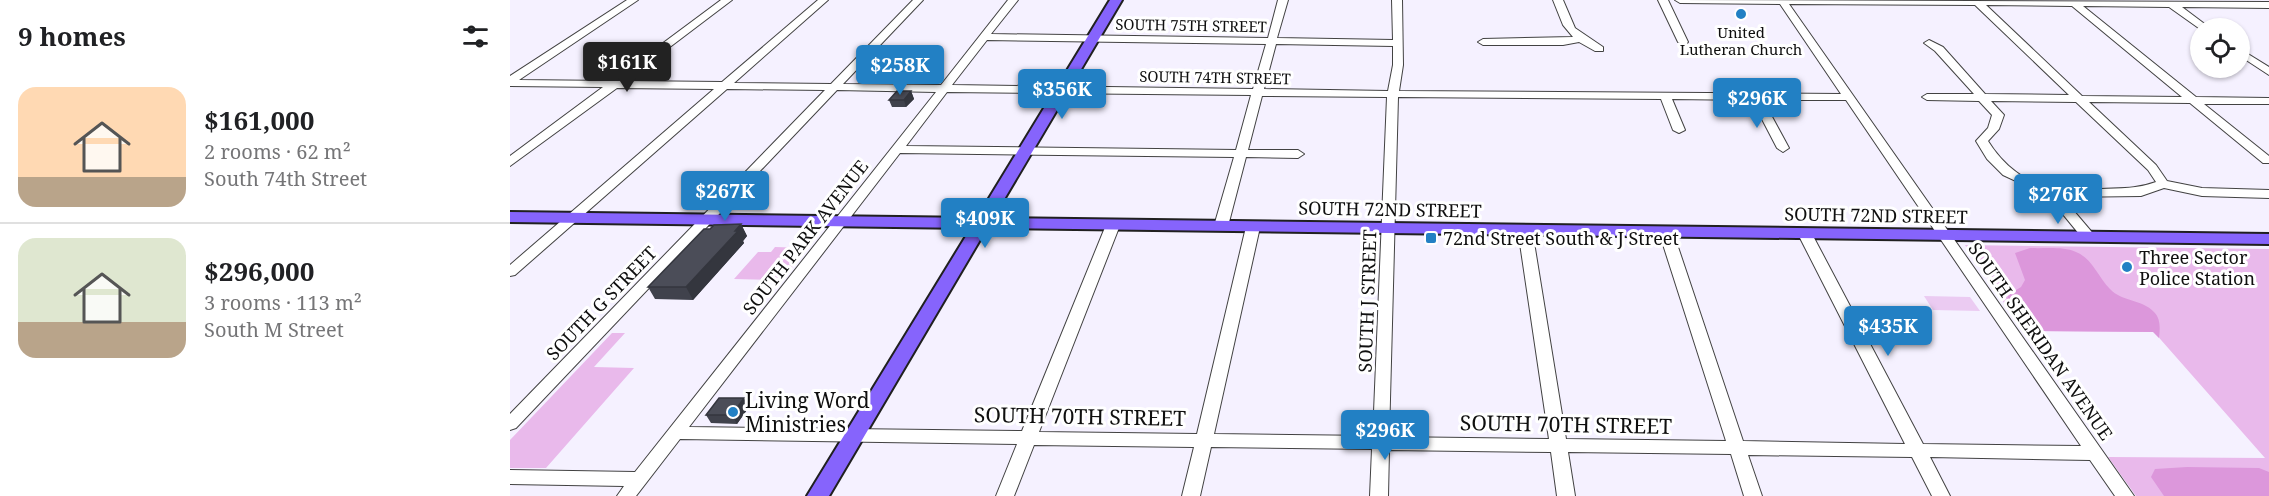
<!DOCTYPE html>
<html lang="en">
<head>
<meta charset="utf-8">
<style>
  body { margin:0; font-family:"Noto Serif",serif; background:#f6f6f6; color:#202124; height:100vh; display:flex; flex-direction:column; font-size:22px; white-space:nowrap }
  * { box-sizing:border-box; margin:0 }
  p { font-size:20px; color:#757577 }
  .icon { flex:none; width:33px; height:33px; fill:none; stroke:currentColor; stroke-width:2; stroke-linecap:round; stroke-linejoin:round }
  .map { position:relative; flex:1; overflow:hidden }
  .side { display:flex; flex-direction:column; background:#fff; width:510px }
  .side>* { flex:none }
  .fabs { position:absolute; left:1680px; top:18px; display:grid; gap:12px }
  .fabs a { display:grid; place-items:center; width:60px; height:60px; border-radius:50%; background:#fff; box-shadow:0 2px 4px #0004; font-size:30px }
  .price { position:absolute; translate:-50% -51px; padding:0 14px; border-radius:6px; background:#2280c4; color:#fff; font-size:20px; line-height:39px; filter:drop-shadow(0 2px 3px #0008) }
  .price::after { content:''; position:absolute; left:50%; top:36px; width:18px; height:14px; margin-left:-9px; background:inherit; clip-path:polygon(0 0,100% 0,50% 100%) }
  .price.selected { background:#222; color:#fff }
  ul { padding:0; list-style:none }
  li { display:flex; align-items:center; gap:18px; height:150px; padding:0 18px }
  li+li { border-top:2px solid #e0e0e0 }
  li span { display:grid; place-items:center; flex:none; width:168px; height:120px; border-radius:18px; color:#555 }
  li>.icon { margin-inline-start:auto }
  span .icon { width:72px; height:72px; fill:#fffc; stroke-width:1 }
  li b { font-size:26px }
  h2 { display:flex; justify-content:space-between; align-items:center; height:72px; padding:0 18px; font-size:26px }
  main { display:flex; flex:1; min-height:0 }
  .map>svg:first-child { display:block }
  .green { fill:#e9b9eb }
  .forest { fill:#dc97db }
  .pitch { fill:#ebcbf2 }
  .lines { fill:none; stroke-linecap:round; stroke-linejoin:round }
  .minor-casing { stroke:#424242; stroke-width:2 }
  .major-casing { stroke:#202020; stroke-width:4 }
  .minor { fill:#fff; fill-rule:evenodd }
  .major { fill:#8664fc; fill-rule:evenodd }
  .wall { fill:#40424c }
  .shaded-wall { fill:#34363e }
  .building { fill:#4b4d58; stroke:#34363e; stroke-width:1.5 }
  .poi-dot { fill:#2280c4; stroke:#fff; stroke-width:2 }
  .labels { text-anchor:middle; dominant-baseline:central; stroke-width:6; stroke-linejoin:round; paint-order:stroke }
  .far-street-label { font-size:15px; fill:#0f0f0f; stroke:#fff }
  .far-poi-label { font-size:15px; fill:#0f0f0f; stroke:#fff }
  .street-label { font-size:18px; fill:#0f0f0f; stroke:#fff }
  .poi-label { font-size:18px; fill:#0f0f0f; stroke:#fff; text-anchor:start }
  .near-poi-label { font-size:21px; fill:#0f0f0f; stroke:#fff; text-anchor:start }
  .near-street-label { font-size:21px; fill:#0f0f0f; stroke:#fff }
</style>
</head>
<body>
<main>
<section class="side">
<h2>9 homes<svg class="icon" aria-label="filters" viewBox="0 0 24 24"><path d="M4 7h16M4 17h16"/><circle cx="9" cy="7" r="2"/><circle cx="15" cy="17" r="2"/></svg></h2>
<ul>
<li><span style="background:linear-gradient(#ffd9b3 75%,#b9a48a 0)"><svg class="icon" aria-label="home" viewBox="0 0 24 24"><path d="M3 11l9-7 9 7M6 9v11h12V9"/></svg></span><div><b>$161,000</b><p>2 rooms · 62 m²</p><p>South 74th Street</p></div></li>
<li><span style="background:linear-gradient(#dfe7d0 70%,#b9a48a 0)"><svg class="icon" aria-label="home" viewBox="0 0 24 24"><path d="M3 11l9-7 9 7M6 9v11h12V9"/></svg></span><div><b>$296,000</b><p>3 rooms · 113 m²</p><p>South M Street</p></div></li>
</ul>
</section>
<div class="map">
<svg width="1759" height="496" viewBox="0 0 1759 496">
  <rect width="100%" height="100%" fill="#f5f1ff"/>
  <path class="green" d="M1455,245L1759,249V496H1626L1598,457L1755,458L1644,332L1513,331Z
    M265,247L298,248L272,280L224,279L248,252H261Z
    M102,333H115L84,367L124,368L36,468H0V440Z"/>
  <path class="forest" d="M1520,248C1534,249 1552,246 1566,252C1582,258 1588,277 1600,289C1612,302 1632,299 1644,312C1651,319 1650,329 1649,338L1643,332L1513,331L1497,302L1498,295L1511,287L1515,280L1505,253Z
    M1677,467L1749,468L1759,472V496H1654L1641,477L1645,469Z"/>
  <path class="pitch" d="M1414,296L1460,297L1470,311L1423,310Z"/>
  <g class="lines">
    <g class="minor-casing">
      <path id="minor" d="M117,0H128L9,80L102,81L211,0H222L115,81L212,82L308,0H318L224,83L321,84L403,0H413L333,84L431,85L498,0H508L481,34L758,38L768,0H778L767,38L883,40L882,0H892L893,65L889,91L1331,94L1270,4L1170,3L1165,0L1759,2V8L1672,7L1700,28L1690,29L1659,7L1573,6L1686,97L1759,98V104H1694L1759,156V163H1753L1680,103L1579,102L1646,165L1657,181L1692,188L1759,190V198L1692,196L1654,188L1631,196L1552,197L1586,237L1579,241L1574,240L1538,196L1493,175L1477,159L1466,141L1478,128L1482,115L1469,101L1417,100L1412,97L1417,94H1464L1425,51L1414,43L1419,40L1433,47L1475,94L1559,95L1465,5L1279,4L1624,496H1605L1580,460L1420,457L1440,496H1422L1402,457L1238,455L1252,496H1234L1221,454L1058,452L1065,496H1047L1041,452L879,450L878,496H860L862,449L701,447L690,496H672L684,447L524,445L504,496H486L507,444L170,439L126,496H107L114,486L0,484V470L125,472L426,92L327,90L6,428L0,430V414L315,90L217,89L5,275L0,276V265L204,89L107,88L0,166V156L93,87L0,86V76ZM1476,5L1562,6L1672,97L1572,96ZM477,40L756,44L743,89L442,85ZM766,44L883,46V65L878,91L754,89ZM437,92L741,95L726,150L396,146ZM752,96L877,97L863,436L704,434L750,227L743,223L736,227L687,434L529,432L610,225L603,221L596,225L512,431L179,427L390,153L724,157L704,226L711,230L718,226L736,157L788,158L794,154L788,150H738ZM888,97L1151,99L1163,130L1169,133L1175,130L1162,99L1242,100L1267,148L1273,152L1279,148L1253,100H1336L1571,446L1413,444L1302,234L1295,230L1288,234L1395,444L1233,441L1163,232L1156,228L1149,232L1216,441L1056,439L1022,230L1015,226L1008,230L1039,439L879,437ZM1481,101L1566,102L1638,170L1646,182C1627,189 1610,188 1591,189C1576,189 1559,192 1544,189C1517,185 1492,164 1478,141L1489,129L1494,115Z
        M1043,0H1053L1065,28L1093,47V51H1085L1069,42L1053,45H973L968,42L973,39L1063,37L1053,25Z
        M1148,0H1158L1178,42L1176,44L1168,42Z
        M1730,49L1759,67V75L1730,56Z"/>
    </g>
    <g class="major-casing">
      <path id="major" d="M600,0H612L483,218L1759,234V244L477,228L319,496H297L461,228L0,222V212L467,218Z"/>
    </g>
    <use href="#minor" class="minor"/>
    <use href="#major" class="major"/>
  </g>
  <path class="wall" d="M401,91L404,99L396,107H382L379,100Z
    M231,224L237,236L233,241L234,243L183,300L145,299L138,287L200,229Z
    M239,407L227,424L201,423L196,415Z"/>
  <path class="shaded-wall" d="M401,91L404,99L396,107L394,100Z
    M231,224L237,236L233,241L234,243L183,300L176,287Z
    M234,398L239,407L227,424L222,415Z"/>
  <path class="building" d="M387,91H401L394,100H379Z
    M231,224L225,231H228L176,287H138L194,229H200L204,225Z
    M209,398H234L222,415H196Z"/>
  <g class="poi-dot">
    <circle cx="1231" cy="14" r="6"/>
    <rect x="915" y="232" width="12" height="12" rx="3"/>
    <circle cx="1617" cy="267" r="6"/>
    <circle cx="223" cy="412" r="6"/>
  </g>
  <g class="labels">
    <g class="far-street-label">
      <text transform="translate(681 25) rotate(1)">SOUTH 75TH STREET</text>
      <text transform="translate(705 77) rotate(1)">SOUTH 74TH STREET</text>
    </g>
    <g class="far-poi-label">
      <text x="1231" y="32">United<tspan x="1231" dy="17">Lutheran Church</tspan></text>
    </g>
    <g class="street-label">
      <text transform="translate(880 209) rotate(1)">SOUTH 72ND STREET</text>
      <text transform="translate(1366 215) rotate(1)">SOUTH 72ND STREET</text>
      <text transform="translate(295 237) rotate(-52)">SOUTH PARK AVENUE</text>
      <text transform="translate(857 301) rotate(-88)">SOUTH J STREET</text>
      <text transform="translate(91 303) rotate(-46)">SOUTH G STREET</text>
      <text transform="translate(1531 341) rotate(55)">SOUTH SHERIDAN AVENUE</text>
    </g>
    <g class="poi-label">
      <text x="933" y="238">72nd Street South &amp; J Street</text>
      <text x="1629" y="257">Three Sector<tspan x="1629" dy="21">Police Station</tspan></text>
    </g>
    <g class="near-poi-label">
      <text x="235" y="400">Living Word<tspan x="235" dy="24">Ministries</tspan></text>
    </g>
    <g class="near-street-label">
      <text transform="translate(570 416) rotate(1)">SOUTH 70TH STREET</text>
      <text transform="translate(1056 424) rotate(1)">SOUTH 70TH STREET</text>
    </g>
  </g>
</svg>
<div class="fabs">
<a><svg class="icon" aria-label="locate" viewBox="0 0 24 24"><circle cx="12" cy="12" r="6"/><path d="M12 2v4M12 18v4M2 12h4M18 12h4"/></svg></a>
</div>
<b class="price selected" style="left:117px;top:93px">$161K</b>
<b class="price" style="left:390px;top:96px">$258K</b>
<b class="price" style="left:552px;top:120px">$356K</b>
<b class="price" style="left:1247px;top:129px">$296K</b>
<b class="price" style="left:215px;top:222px">$267K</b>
<b class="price" style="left:1548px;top:225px">$276K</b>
<b class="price" style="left:475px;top:249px">$409K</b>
<b class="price" style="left:1378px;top:357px">$435K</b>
<b class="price" style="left:875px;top:461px">$296K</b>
</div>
</main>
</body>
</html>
